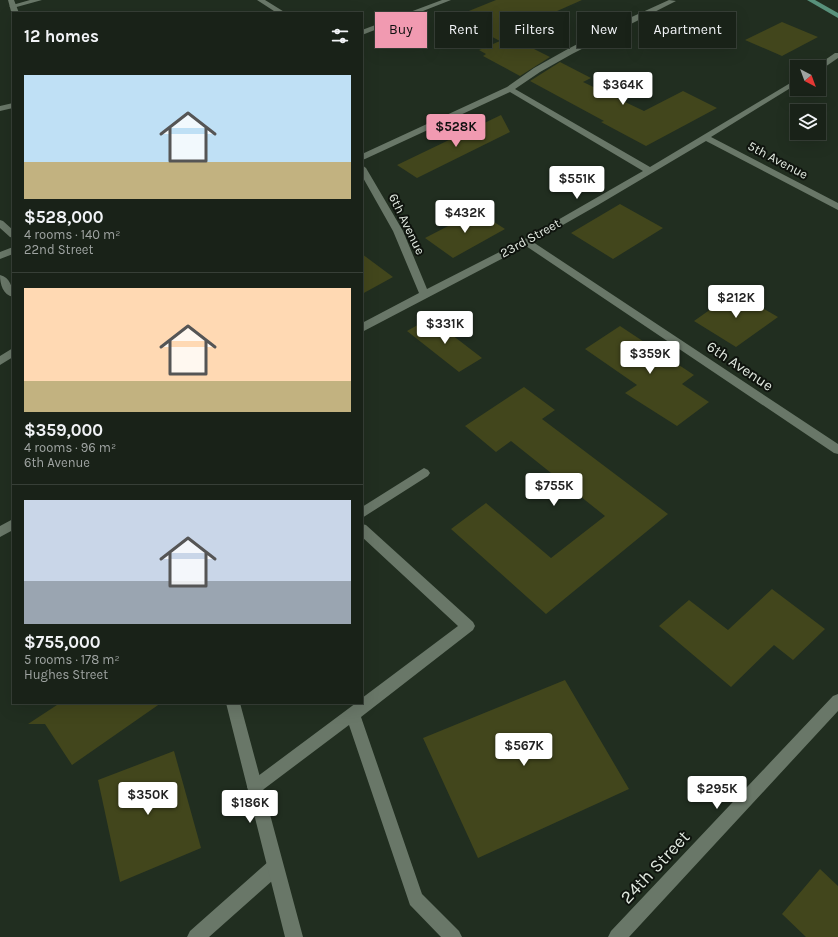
<!DOCTYPE html>
<html lang="en">
<head>
<meta charset="utf-8">
<style>
  body { margin:0; font-family:Karla,sans-serif; background:#262f25; color:#f1f3f6; height:100vh; display:flex; flex-direction:column; font-size:15px; white-space:nowrap }
  * { box-sizing:border-box; margin:0 }
  p { font-size:13px; color:#9fa4a2 }
  .icon { flex:none; width:22px; height:22px; fill:none; stroke:currentColor; stroke-width:2; stroke-linecap:round; stroke-linejoin:round }
  .map { position:relative; flex:1; overflow:hidden }
  .details { position:absolute; left:12px; top:12px; width:351px; height:692px; display:flex; flex-direction:column; background:#192218; border-radius:0px; box-shadow:0 4px 16px #0002,0 0 0 1px #373f37 }
  .details>* { flex:none }
  .hud { position:absolute; left:375px; top:12px; width:380px; height:36px; display:flex; gap:8px }
  .needle { width:26px; rotate:139deg }
  .buttons { position:absolute; left:790px; top:60px; display:grid; gap:8px }
  .buttons a { display:grid; place-items:center; width:36px; height:36px; border-radius:0px; background:#192218; box-shadow:0 4px 16px #0002,0 0 0 1px #373f37; font-size:20px }
  .price { position:absolute; translate:-50% -34px; padding:0 9px; border-radius:4px; background:#fff; color:#222; font-size:13px; line-height:26px; filter:drop-shadow(0 1px 2px #0008) }
  .price::after { content:''; position:absolute; left:50%; top:24px; width:12px; height:9px; margin-left:-6px; background:inherit; clip-path:polygon(0 0,100% 0,50% 100%) }
  .price.active { background:#f19ab1; color:#111 }
  ul { padding:0; list-style:none }
  li { display:grid; align-content:center; gap:8px; height:212px; padding:0 12px }
  li+li { border-top:1px solid #373f37 }
  li span { display:grid; place-items:center; height:124px; border-radius:0px; color:#555 }
  li>.icon { margin-inline-start:auto }
  span .icon { width:72px; height:72px; fill:#fffc; stroke-width:1 }
  li b { font-size:17px }
  h2 { display:flex; justify-content:space-between; align-items:center; height:48px; padding:0 12px; font-size:17px }
  .chip { padding:0 14px; border-radius:0px; background:#192218; box-shadow:0 4px 16px #0002,0 0 0 1px #373f37; font-size:14px; line-height:36px }
  .chip.active { background:#f19ab1; color:#111 }
  .map>svg:first-child { display:block }
  .building { fill:#42461c }
  .lines { fill:none; stroke-linecap:round; stroke-linejoin:round }
  .service { fill:#697768; fill-rule:evenodd }
  .minor { fill:#697768; fill-rule:evenodd }
  .tertiary { fill:#697768; fill-rule:evenodd }
  .primary { fill:#58917b; fill-rule:evenodd }
  .labels { text-anchor:middle; dominant-baseline:central; stroke-width:4; stroke-linejoin:round; paint-order:stroke }
  .far-street-label { font-size:13px; fill:#e0e8df; stroke:#0f140e }
  .street-label { font-size:15px; fill:#e0e8df; stroke:#0f140e }
  .near-street-label { font-size:18px; fill:#e0e8df; stroke:#0f140e }
</style>
</head>
<body>
<div class="map">
<svg width="838" height="937" viewBox="0 0 838 937">
  <rect width="100%" height="100%" fill="#212e20"/>
  <path class="building" d="M496,0H582L521,27L551,42L534,49L550,57L520,76L483,56L486,54L479,50L500,41L454,17Z
    M782,22L818,37L782,56L745,40Z
    M560,62L591,78L583,82L644,111L683,91L717,108L646,146L601,122L604,121L530,81Z
    M501,115L510,132L417,178L397,165Z
    M620,204L663,228L613,259L571,233Z
    M477,211L505,229L453,258L425,238Z
    M362,254L393,277L362,294Z
    M735,292L778,317L736,347L694,321Z
    M430,318L482,358L459,372L407,331Z
    M620,326L694,375L682,384L709,402L677,426L625,393L637,385L585,349Z
    M524,387L555,410L542,419L668,514L546,614L451,529L486,503L551,558L605,516L511,441L496,452L465,426Z
    M772,589L825,629L793,660L774,645L731,687L659,626L689,600L728,630Z
    M565,680L629,789L478,858L423,738Z
    M60,703H161L72,765L45,724H28Z
    M174,751L201,848L120,882L98,780Z
    M820,869L838,886V937H806L782,914Z"/>
  <g class="lines">
    <path class="service" d="M30,0H42L13,8L9,6Z
      M0,220L3,221L13,230V238L10,237L0,228Z
      M0,275C10,277 13,288 13,297C3,295 0,284 0,275Z
      M13,348V357L0,365V356Z
      M362,524L366,525L473,622L475,626L473,630L361,717L422,894L459,931L462,937H441L410,905L349,725L260,792L255,795L250,792L247,787L250,782L356,703H362V698L458,626L362,537Z"/>
    <path class="minor" d="M257,0H265L286,13H277Z
      M442,0H451L362,35V30Z
      M669,0L676,1L572,54L540,72L515,89L650,167L797,79V84L711,137L838,203V210L706,141L598,205L533,242L838,444V454L834,453L526,246L362,332V323L419,293L393,231L362,176V165L366,168L403,231L427,289L523,240L643,171L510,92L365,159L362,160V154L507,87L534,68L566,50L614,25Z
      M835,53H838V58L822,69H819V67H815Z
      M13,103V108L0,111V106Z
      M13,247V254L0,259V252Z
      M424,468L428,470L430,473L428,476L362,518V507Z
      M13,519V530L0,537V526Z
      M838,694V711L629,937H608L611,931L833,696Z
      M275,859L281,861L283,867L281,873L209,937H187L190,931L269,861Z"/>
    <path class="tertiary" d="M8,0H14L19,13H13L12,15Z
      M226,703H240L303,937H285Z"/>
    <path class="primary" d="M807,0H815L838,13V18Z"/>
  </g>
  <g class="labels">
    <g class="far-street-label">
      <text transform="translate(778 160) rotate(28)">5th Avenue</text>
      <text transform="translate(407 224) rotate(64)">6th Avenue</text>
      <text transform="translate(530 238) rotate(-29)">23rd Street</text>
    </g>
    <g class="street-label">
      <text transform="translate(740 366) rotate(34)">6th Avenue</text>
    </g>
    <g class="near-street-label">
      <text transform="translate(655 867) rotate(-47)">24th Street</text>
    </g>
  </g>
</svg>
<div class="buttons">
<a><svg class="needle" viewBox="-14 -14 28 28"><path d="M0-13l5 13h-10z" fill="#e53935"/><path d="M0 13l5-13h-10z" fill="#9fa4a2"/></svg></a>
<a><svg class="icon" aria-label="layers" viewBox="0 0 24 24"><path d="M12 4l9 5-9 5-9-5zM3 14l9 5 9-5"/></svg></a>
</div>
<b class="price" style="left:623px;top:106px">$364K</b>
<b class="price active" style="left:456px;top:148px">$528K</b>
<b class="price" style="left:577px;top:200px">$551K</b>
<b class="price" style="left:465px;top:234px">$432K</b>
<b class="price" style="left:736px;top:319px">$212K</b>
<b class="price" style="left:445px;top:345px">$331K</b>
<b class="price" style="left:650px;top:375px">$359K</b>
<b class="price" style="left:554px;top:507px">$755K</b>
<b class="price" style="left:524px;top:767px">$567K</b>
<b class="price" style="left:717px;top:810px">$295K</b>
<b class="price" style="left:148px;top:816px">$350K</b>
<b class="price" style="left:250px;top:824px">$186K</b>
<div class="hud">
<a class="chip active">Buy</a>
<a class="chip">Rent</a>
<a class="chip">Filters</a>
<a class="chip">New</a>
<a class="chip">Apartment</a>
</div>
<section class="details">
<h2>12 homes<svg class="icon" aria-label="filters" viewBox="0 0 24 24"><path d="M4 7h16M4 17h16"/><circle cx="9" cy="7" r="2"/><circle cx="15" cy="17" r="2"/></svg></h2>
<ul>
<li><span style="background:linear-gradient(#bfe0f5 70%,#c2b280 0)"><svg class="icon" aria-label="home" viewBox="0 0 24 24"><path d="M3 11l9-7 9 7M6 9v11h12V9"/></svg></span><div><b>$528,000</b><p>4 rooms · 140 m²</p><p>22nd Street</p></div></li>
<li><span style="background:linear-gradient(#ffd9b3 75%,#c2b280 0)"><svg class="icon" aria-label="home" viewBox="0 0 24 24"><path d="M3 11l9-7 9 7M6 9v11h12V9"/></svg></span><div><b>$359,000</b><p>4 rooms · 96 m²</p><p>6th Avenue</p></div></li>
<li><span style="background:linear-gradient(#c9d6e8 65%,#9aa5b1 0)"><svg class="icon" aria-label="home" viewBox="0 0 24 24"><path d="M3 11l9-7 9 7M6 9v11h12V9"/></svg></span><div><b>$755,000</b><p>5 rooms · 178 m²</p><p>Hughes Street</p></div></li>
</ul>
</section>
</div>
</body>
</html>
